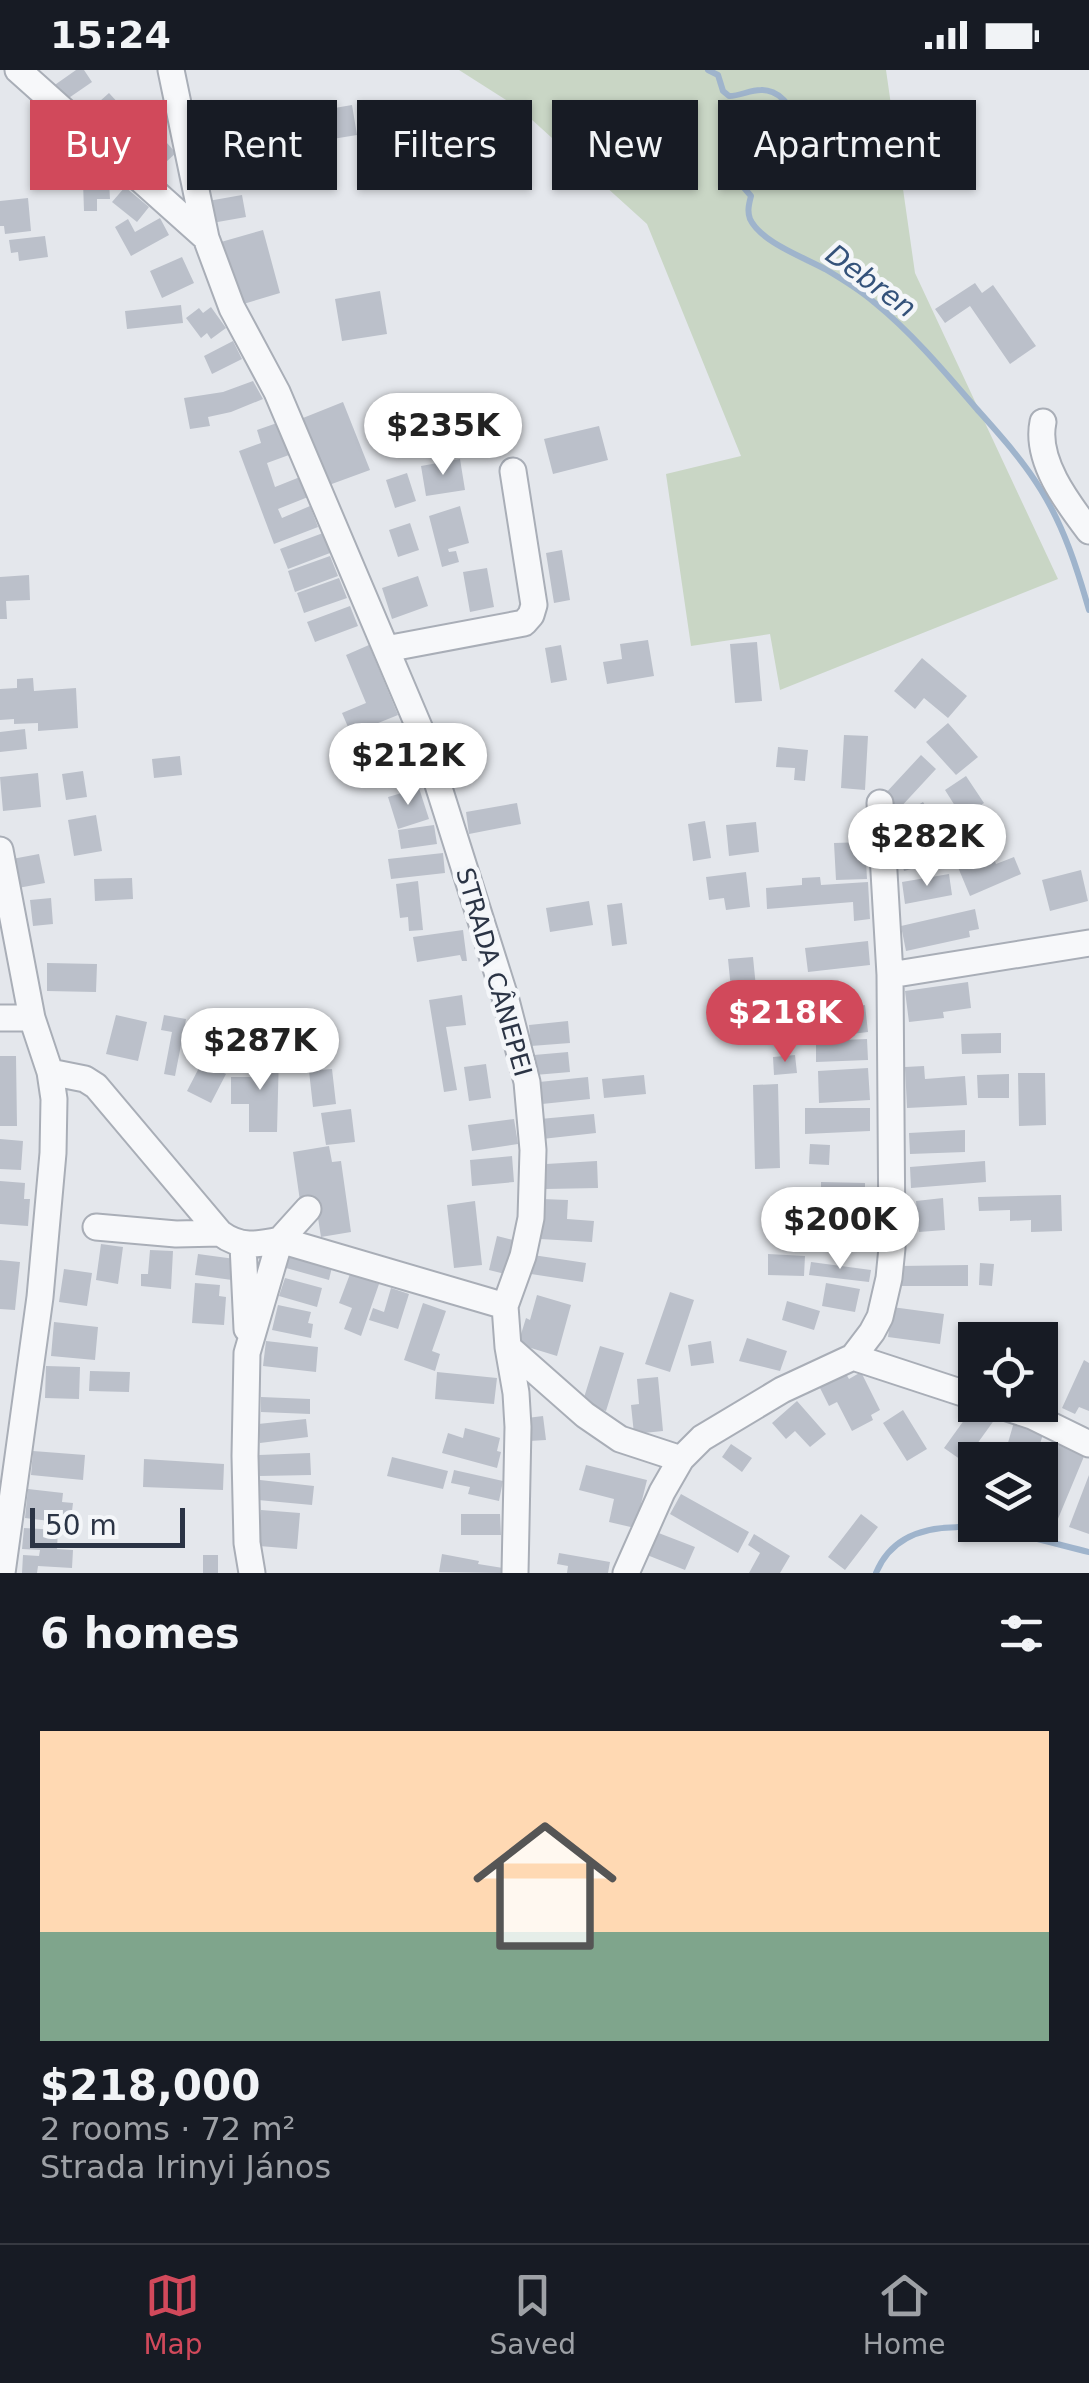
<!DOCTYPE html>
<html lang="en">
<head>
<meta charset="utf-8">
<style>
  body { margin:0; font-family:"DejaVu Sans",sans-serif; background:#20242c; color:#f1f3f6; height:100vh; display:flex; flex-direction:column; font-size:38px; white-space:nowrap }
  * { box-sizing:border-box; margin:0 }
  p { font-size:32px; color:#9ea1a6 }
  .icon { flex:none; width:55px; height:55px; fill:none; stroke:currentColor; stroke-width:2; stroke-linecap:round; stroke-linejoin:round }
  .map { position:relative; height:1503px; overflow:hidden }
  .details { display:flex; flex-direction:column; background:#171b24; flex:1 }
  .details>* { flex:none }
  .banner { position:absolute; left:30px; top:30px; width:1030px; height:90px; display:flex; gap:20px }
  .fabs { position:absolute; left:958px; top:1252px; display:grid; gap:20px }
  .fabs a { display:grid; place-items:center; width:100px; height:100px; border-radius:0px; background:#171b24; box-shadow:0 2px 8px #0004; font-size:50px }
  .scale { position:absolute; left:30px; bottom:25px; width:155px; box-sizing:border-box; padding-left:10px; border:5px solid #2b3445; border-top:0; font-size:28px; line-height:35px; white-space:nowrap; color:#2b3445; -webkit-text-stroke:8px #f4f6f9; paint-order:stroke }
  .price { position:absolute; translate:-50% -85px; padding:0 22px; border-radius:35px; background:#fff; color:#222; font-size:32px; line-height:65px; filter:drop-shadow(0 2px 5px #0008) }
  .price::after { content:''; position:absolute; left:50%; top:60px; width:30px; height:22px; margin-left:-15px; background:inherit; clip-path:polygon(0 0,100% 0,50% 100%) }
  .price.selected { background:#d1495b; color:#fff }
  ul { padding:0; list-style:none }
  li { display:grid; align-content:center; gap:20px; height:530px; padding:0 40px }
  li+li { border-top:2px solid #363941 }
  li span { display:grid; place-items:center; height:310px; border-radius:0px; color:#555 }
  li>.icon { margin-inline-start:auto }
  span .icon { width:180px; height:180px; fill:#fffc; stroke-width:1 }
  li b { font-size:42px }
  h2 { display:flex; justify-content:space-between; align-items:center; height:120px; padding:0 40px; font-size:42px }
  .pill { padding:0 35px; border-radius:0px; background:#171b24; box-shadow:0 2px 8px #0004; font-size:35px; line-height:90px }
  .pill.selected { background:#d1495b; color:#fff }
  .status { display:flex; justify-content:space-between; align-items:center; height:70px; padding:0 50px; background:#171b24; direction:ltr }
  .status svg { height:28px; fill:currentColor }
  .tabs { display:flex; justify-content:space-around; align-items:center; height:140px; border-top:2px solid #363941; background:#171b24; font-size:28px; color:#9ea1a6 }
  .tabs a { display:grid; justify-items:center; gap:5px }
  .tabs .selected { color:#d1495b }
  .map>svg:first-child { display:block }
  .green { fill:#c9d6c5 }
  .lines { fill:none; stroke-linecap:round; stroke-linejoin:round }
  .stream { stroke:#9fb4cc; stroke-width:6 }
  .building { fill:#bbc0ca }
  .minor-casing { stroke:#a9aeb7; stroke-width:29 }
  .minor { stroke:#f7f8fa; stroke-width:25 }
  .labels { text-anchor:middle; dominant-baseline:central; stroke-width:9; stroke-linejoin:round; paint-order:stroke }
  .street-label { font-size:25px; fill:#2b3445; stroke:#f4f6f9 }
  .water-label { font-size:28px; font-style:italic; fill:#34527a; stroke:#f4f6f9 }
</style>
</head>
<body>
<div class="status"><b>15:24</b><svg viewBox="0 0 49 12"><path d="M0 12V9h3v3zM5 12V6h3v6zM10 12V3h3v9zM15 12V0h3v12zM26 1h20v11H26zM47 4h2v5h-2z"/></svg></div>
<div class="map">
<svg width="1089" height="1503" viewBox="0 0 1089 1503">
  <rect width="100%" height="100%" fill="#e4e7ec"/>
  <path class="green" d="M459,0H886L915,203L1058,509L780,620L770,564L691,576L666,404L741,386L647,154L520,39Z"/>
  <g class="lines">
    <path class="stream" d="M708,0L718,5L723,21L729,26C741,26 749,20 761,20C776,19 797,36 789,53C786,59 777,67 773,72L736,78L727,86V98L751,126C749,134 747,141 750,149C761,172 803,187 825,199C842,209 860,220 875,233C912,263 944,301 975,337C998,363 1023,390 1041,420C1064,457 1077,498 1089,540
      M876,1503C908,1424 1028,1468 1089,1482"/>
  </g>
  <path class="building" d="M76,0H84L92,12L60,34L49,19Z
    M109,23L121,36L93,62L81,48Z
    M478,31L480,55L463,56L462,32Z
    M352,35L357,65L314,72L310,49L325,46L323,40Z
    M428,40L431,66L375,72L372,46Z
    M273,57L277,77L202,94L196,69L243,59L244,63Z
    M133,61L144,74L157,62L176,83L146,110L115,77Z
    M59,65L72,66L69,110L56,109Z
    M509,75L512,91L484,97L481,80Z
    M71,94H96V110H71Z
    M109,111L110,129H97V141H84L83,112Z
    M125,117L149,137L137,152L112,132Z
    M242,125L246,147L212,153L208,131Z
    M28,128L31,161L5,164L4,156H0V131Z
    M160,148L169,165L131,186L115,157L128,149L135,162Z
    M263,160L280,223L240,235L221,172Z
    M45,166L48,187L19,191L18,182L11,183L9,170Z
    M182,187L194,213L162,228L150,201Z
    M975,213L982,223L993,215L1036,276L1010,294L970,236L945,253L935,239Z
    M380,221L387,264L342,271L335,229Z
    M181,235L183,253L127,259L125,241Z
    M211,237L226,258L211,269L207,263L201,268L186,248L199,238L203,243Z
    M233,271L242,289L212,304L204,286Z
    M253,311L263,329L231,342L208,347L210,356L190,359L184,328L223,322Z
    M343,332L370,400L329,415L303,348Z
    M277,353L289,385L267,393L275,417L300,407L308,427L278,439L282,448L310,436L318,457L274,474L239,381L261,373L257,360Z
    M599,356L608,390L553,404L544,369Z
    M460,389L465,420L426,426L421,396Z
    M407,403L416,431L395,438L386,410Z
    M460,436L469,473L448,479L449,482L456,481L459,492L442,497L429,446Z
    M410,453L419,480L398,487L389,460Z
    M323,463L330,483L288,499L280,479Z
    M562,480L570,530L554,533L546,483Z
    M330,486L338,506L295,522L288,501Z
    M487,498L494,537L470,542L463,502Z
    M29,505L30,530L6,531L7,549H0V507Z
    M418,506L428,536L392,549L382,518Z
    M339,508L347,528L304,543L297,523Z
    M350,536L358,556L315,572L307,552Z
    M648,570L654,606L607,614L603,592L622,589L620,574Z
    M757,572L762,631L735,633L730,574Z
    M369,575L398,645L351,664L342,643L366,633L346,585Z
    M561,575L567,610L551,613L545,578Z
    M922,588L967,626L948,648L924,628L915,639L894,621Z
    M33,608L34,621L76,618L78,658L38,661V653L14,654V649L0,650V619L17,618V609Z
    M948,653L978,687L956,705L926,672Z
    M25,659L27,679L0,682V662Z
    M403,665L413,693L396,700L386,672Z
    M844,665L868,666L865,720L841,718Z
    M778,677L808,680L805,711L794,710L795,698L776,697Z
    M921,685L936,699L898,740L883,726Z
    M180,686L182,705L154,708L152,689Z
    M83,701L87,727L66,730L62,704Z
    M38,703L41,737L3,741L0,707Z
    M966,706L984,733L962,747L945,720Z
    M419,718L429,749L398,759L388,727Z
    M923,732L935,751L908,766L897,748Z
    M517,733L521,754L469,764L466,742Z
    M96,745L102,781L74,786L68,750Z
    M705,751L711,788L693,791L688,754Z
    M756,752L759,782L729,786L726,755Z
    M434,755L437,774L401,779L398,760Z
    M938,770L943,790L904,801L899,781Z
    M865,772L867,809L836,810L834,773Z
    M989,776L996,794L1014,787L1021,804L970,826L952,783L966,777L969,784Z
    M443,783L445,803L391,809L388,789Z
    M39,784L45,813L18,818L12,789Z
    M1081,800L1088,831L1050,841L1042,810Z
    M746,802L750,837L726,840L724,828L709,830L706,807Z
    M949,804L952,825L905,834L902,812Z
    M820,807L821,815L868,812L870,849L854,851L853,832L767,839L766,818L802,815V808Z
    M132,808L133,829L95,831L94,809Z
    M418,811L423,860L409,861L408,847L400,848L396,814Z
    M51,828L53,854L33,856L30,830Z
    M589,831L593,855L550,862L546,838Z
    M622,833L627,874L612,876L607,835Z
    M975,839L979,859L969,861L970,867L906,881L901,856Z
    M463,860L467,891H462L460,885L417,892L413,867Z
    M868,871L870,895L808,902L805,878Z
    M753,887L758,938L733,940L728,889Z
    M47,893L97,894L96,922L47,921Z
    M968,912L971,938L943,942L944,948L909,952L905,921Z
    M462,925L466,955L446,957L457,1020L444,1022L429,930Z
    M865,935L868,962L835,966L832,939Z
    M116,945L147,952L138,991L106,984Z
    M164,945L186,949L175,1006L164,1004L172,962L161,960Z
    M568,951L570,973L531,976L529,955Z
    M1001,963V983L962,984L961,964Z
    M867,969L868,990L816,992V971Z
    M568,982L570,1002L535,1005L534,985Z
    M252,984H279L277,1062H249V1034H231V1007H252Z
    M795,985L797,1003L774,1005L773,987Z
    M0,986H16L17,1056H0Z
    M202,992L226,1004L211,1033L187,1021Z
    M486,994L491,1028L469,1031L464,997Z
    M924,996L925,1009L965,1006L967,1035L907,1038L905,997Z
    M868,998L870,1030L819,1033L818,1001Z
    M332,999L336,1034L313,1037L309,1001Z
    M1018,1003H1045L1046,1055L1019,1056Z
    M1009,1004V1028H978L977,1005Z
    M644,1005L646,1024L604,1028L602,1009Z
    M588,1007L590,1029L542,1034L539,1012Z
    M778,1014L780,1098L755,1099L753,1015Z
    M805,1038H870V1061L805,1064Z
    M351,1039L355,1072L326,1075L321,1043Z
    M594,1044L596,1063L542,1069L540,1049Z
    M514,1049L518,1074L472,1081L468,1055Z
    M965,1060V1082L910,1084L909,1063Z
    M0,1069L23,1071L21,1100L0,1099Z
    M810,1074L830,1075L829,1095L809,1094Z
    M329,1076L332,1092L341,1091L351,1162L321,1167L315,1129L300,1131L293,1082Z
    M512,1086L514,1112L472,1116L470,1090Z
    M597,1091L598,1118L546,1119V1094Z
    M985,1091L986,1112L911,1118L910,1097Z
    M0,1111L25,1113L24,1129H30L28,1156L0,1154Z
    M821,1112L865,1113V1134L844,1133V1138L821,1137Z
    M1061,1125L1062,1161L1031,1162V1150L1010,1151V1140L979,1141L978,1127Z
    M943,1128L945,1160L919,1162L916,1131Z
    M542,1129L568,1130L567,1149L594,1151L592,1172L540,1169Z
    M475,1131L482,1195L454,1198L447,1135Z
    M497,1166L513,1170L505,1204L489,1200Z
    M101,1174L123,1177L118,1214L96,1210Z
    M150,1180L173,1181L171,1219L141,1216V1204H148Z
    M198,1184L235,1189L232,1210L195,1205Z
    M768,1184L805,1186L804,1206L768,1205Z
    M533,1185L586,1193L583,1212L531,1204Z
    M290,1186L332,1197L329,1210L286,1198Z
    M0,1190L20,1192L15,1240L0,1239Z
    M811,1192L871,1200L869,1212L809,1205Z
    M980,1193L994,1194L992,1216L979,1215Z
    M968,1195V1216H900V1196Z
    M64,1199L92,1203L87,1236L59,1232Z
    M350,1204L379,1214L361,1266L344,1259L352,1238L339,1233Z
    M285,1208L322,1218L317,1237L279,1226Z
    M195,1213L220,1215L219,1226L226,1227L224,1255L192,1253Z
    M826,1213L860,1219L855,1242L822,1236Z
    M391,1218L409,1224L398,1259L369,1250L373,1238L384,1242Z
    M670,1222L694,1230L670,1302L645,1294Z
    M537,1225L571,1235L557,1286L518,1274L526,1248L530,1250Z
    M787,1231L820,1241L814,1260L782,1250Z
    M423,1233L446,1241L432,1281L440,1284L435,1301L404,1290Z
    M278,1235L311,1242L308,1253L313,1254L311,1268L272,1260Z
    M892,1237L944,1244L940,1274L888,1267Z
    M54,1252L98,1257L95,1290L51,1286Z
    M747,1268L787,1281L780,1301L739,1291Z
    M266,1271L318,1277L316,1302L263,1296Z
    M711,1271L714,1293L691,1296L688,1275Z
    M600,1276L624,1283L606,1341L582,1334Z
    M1084,1290L1089,1293V1341L1079,1337L1075,1344L1062,1338Z
    M46,1296L80,1297L79,1329L45,1328Z
    M90,1301L130,1302L129,1322L89,1321Z
    M437,1302L497,1308L494,1334L435,1329Z
    M845,1302L849,1309L861,1302L880,1340L871,1345L873,1350L852,1361L837,1332L829,1336L819,1316Z
    M658,1307L663,1361L634,1364L631,1335L639,1334L637,1309Z
    M261,1327L310,1329V1344L261,1342Z
    M797,1331L826,1364L810,1377L795,1361L786,1369L772,1353Z
    M975,1335L995,1349L964,1392L944,1378Z
    M903,1340L927,1379L907,1391L883,1353Z
    M543,1346L546,1370L529,1371L527,1348Z
    M306,1349L308,1367L260,1373L258,1354Z
    M1014,1352L1044,1361L1035,1390H1003Z
    M465,1358L500,1368L497,1381L501,1382L497,1398L442,1383L448,1363L463,1368Z
    M1055,1371L1085,1384L1055,1456L1040,1449V1421L1053,1390L1048,1387Z
    M731,1374L752,1388L742,1402L722,1387Z
    M33,1381L85,1385L83,1410L31,1405Z
    M310,1383L311,1405L259,1406V1385Z
    M392,1387L448,1401L443,1419L387,1406Z
    M144,1389L224,1394L223,1420L143,1417Z
    M586,1395L647,1410L635,1458L609,1452L614,1429L579,1420Z
    M454,1400L503,1411L499,1431L468,1424L470,1417L451,1413Z
    M1089,1405V1464L1069,1457Z
    M260,1410L314,1416L312,1435L258,1430Z
    M28,1419L63,1423L62,1432L73,1433L71,1449L58,1447V1452L25,1448Z
    M681,1424L749,1462L738,1483L670,1444Z
    M261,1440L300,1443L297,1479L259,1476Z
    M461,1444H500L501,1465H461Z
    M861,1444L878,1457L845,1500L828,1487Z
    M24,1458L58,1460L57,1479L73,1480L72,1498L38,1496L37,1503H22L23,1485L39,1486L40,1480L22,1479Z
    M656,1462L695,1477L685,1500L647,1485Z
    M754,1464L790,1486L780,1503H749L760,1483L748,1475Z
    M559,1483L610,1492L608,1503H567L568,1496L557,1494Z
    M442,1484L479,1491L478,1494L503,1498L502,1503L439,1502Z
    M203,1485H218V1503H203Z"/>
  <g class="lines">
    <g class="minor-casing">
      <path id="minor" d="M18,0L206,168
        M171,0L206,168L232,238L277,322L422,664L506,930L527,1012L533,1080L531,1148L523,1186L505,1236L508,1277L516,1323L518,1357L515,1503
        M1043,352C1035,390 1067,432 1089,461
        M386,579L524,553L531,545L534,535L513,401
        M0,780L32,948L50,1002L54,1029L53,1083L40,1227L2,1503
        M890,905L1089,873
        M0,948H32
        M50,1002L85,1009L96,1016L220,1163C240,1178 257,1175 280,1170L505,1236
        M96,1157L176,1164L220,1163
        M243,1175L247,1259
        M508,1277L585,1345L620,1369L681,1389
        M853,1287L975,1327
        M998,1335L1032,1346L1089,1374
        M252,1503L247,1473L245,1386L247,1283L280,1170L308,1139
        M626,1503L662,1422L681,1389L702,1368L782,1320L853,1287L872,1262L880,1247L889,1208L892,1178L890,905L880,733"/>
    </g>
    <use href="#minor" class="minor"/>
  </g>
  <g class="labels">
    <g class="street-label">
      <text transform="translate(494 902) rotate(74)">STRADA CÂNEPEI</text>
    </g>
    <g class="water-label">
      <text transform="translate(871 211) rotate(36)">Debren</text>
    </g>
  </g>
</svg>
<div class="fabs">
<a><svg class="icon" aria-label="locate" viewBox="0 0 24 24"><circle cx="12" cy="12" r="6"/><path d="M12 2v4M12 18v4M2 12h4M18 12h4"/></svg></a>
<a><svg class="icon" aria-label="layers" viewBox="0 0 24 24"><path d="M12 4l9 5-9 5-9-5zM3 14l9 5 9-5"/></svg></a>
</div>
<div class="scale">50 m</div>
<b class="price" style="left:443px;top:408px">$235K</b>
<b class="price" style="left:408px;top:738px">$212K</b>
<b class="price" style="left:927px;top:819px">$282K</b>
<b class="price selected" style="left:785px;top:995px">$218K</b>
<b class="price" style="left:260px;top:1023px">$287K</b>
<b class="price" style="left:840px;top:1202px">$200K</b>
<div class="banner">
<a class="pill selected">Buy</a>
<a class="pill">Rent</a>
<a class="pill">Filters</a>
<a class="pill">New</a>
<a class="pill">Apartment</a>
</div>
</div>
<section class="details">
<h2>6 homes<svg class="icon" aria-label="filters" viewBox="0 0 24 24"><path d="M4 7h16M4 17h16"/><circle cx="9" cy="7" r="2"/><circle cx="15" cy="17" r="2"/></svg></h2>
<ul>
<li><span style="background:linear-gradient(#ffd9b3 65%,#7fa58c 0)"><svg class="icon" aria-label="home" viewBox="0 0 24 24"><path d="M3 11l9-7 9 7M6 9v11h12V9"/></svg></span><div><b>$218,000</b><p>2 rooms · 72 m²</p><p>Strada Irinyi János</p></div></li>
</ul>
</section>
<nav class="tabs">
<a class="selected"><svg class="icon" aria-label="map" viewBox="0 0 24 24"><path d="M3 6l6-2 6 2 6-2v14l-6 2-6-2-6 2zM9 4v14M15 6v14"/></svg>Map</a>
<a><svg class="icon" aria-label="saved" viewBox="0 0 24 24"><path d="M7 4h10v16l-5-4-5 4z"/></svg>Saved</a>
<a><svg class="icon" aria-label="home" viewBox="0 0 24 24"><path d="M3 11l9-7 9 7M6 9v11h12V9"/></svg>Home</a>
</nav>
</body>
</html>
